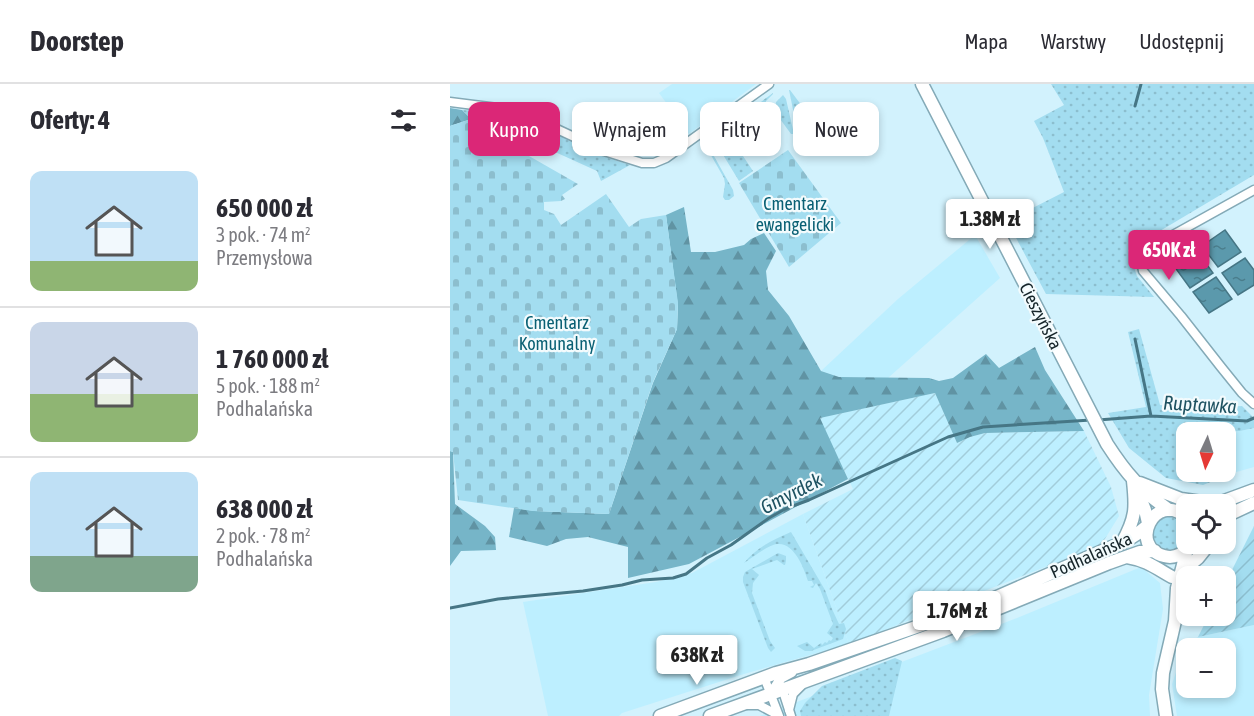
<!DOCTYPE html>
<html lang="pl">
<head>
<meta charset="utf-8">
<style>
  body { margin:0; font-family:"Asap Condensed",sans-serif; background:#f2f2f3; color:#2b2b33; height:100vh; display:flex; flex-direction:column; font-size:22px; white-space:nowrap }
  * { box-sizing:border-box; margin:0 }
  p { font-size:20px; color:#7c7c81 }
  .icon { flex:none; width:33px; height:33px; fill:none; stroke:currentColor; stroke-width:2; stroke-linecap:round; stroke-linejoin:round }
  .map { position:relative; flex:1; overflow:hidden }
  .side { display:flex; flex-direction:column; background:#fff; width:450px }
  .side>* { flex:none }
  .hud { position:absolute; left:18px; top:18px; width:570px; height:54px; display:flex; gap:12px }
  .needle { width:39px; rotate:184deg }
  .tools { position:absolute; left:726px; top:338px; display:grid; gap:12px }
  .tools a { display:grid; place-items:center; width:60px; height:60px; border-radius:12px; background:#fff; box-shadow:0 3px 9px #0003; font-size:30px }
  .price { position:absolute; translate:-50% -51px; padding:0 14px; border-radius:6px; background:#fff; color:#222; font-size:20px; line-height:39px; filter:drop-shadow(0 2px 3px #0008) }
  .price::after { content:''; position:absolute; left:50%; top:36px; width:18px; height:14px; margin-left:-9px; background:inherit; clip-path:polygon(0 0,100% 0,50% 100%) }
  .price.active { background:#db2777; color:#fff }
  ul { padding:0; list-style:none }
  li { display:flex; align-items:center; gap:18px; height:150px; padding:0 30px }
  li+li { border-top:2px solid #e1e1e2 }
  li span { display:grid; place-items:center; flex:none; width:168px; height:120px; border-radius:12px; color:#555 }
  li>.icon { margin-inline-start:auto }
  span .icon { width:72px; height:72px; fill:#fffc; stroke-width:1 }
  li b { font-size:26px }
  h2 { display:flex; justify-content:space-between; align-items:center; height:72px; padding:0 30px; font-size:26px }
  .chip { padding:0 21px; border-radius:12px; background:#fff; box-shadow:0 3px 9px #0003; font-size:21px; line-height:54px }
  .chip.active { background:#db2777; color:#fff }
  header { display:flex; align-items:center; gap:36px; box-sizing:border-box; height:84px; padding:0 30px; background:#fff; border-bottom:2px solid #e1e1e2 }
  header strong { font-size:28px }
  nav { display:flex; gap:33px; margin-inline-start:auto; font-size:21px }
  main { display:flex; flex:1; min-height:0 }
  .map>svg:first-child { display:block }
  .built { fill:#bdefff; fill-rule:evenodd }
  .industrial { fill:url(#industrial-furrows) }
  .grass { fill:url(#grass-dots); fill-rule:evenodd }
  .forest { fill:url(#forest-firs) }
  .cemetery { fill:url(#cemetery-stones) }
  .garden { fill:url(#garden-furrows) }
  .water { fill:url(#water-ripples); stroke:#467685; stroke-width:1.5 }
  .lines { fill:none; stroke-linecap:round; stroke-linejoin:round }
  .stream { stroke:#467685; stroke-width:3 }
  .street-casing { stroke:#84aab7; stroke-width:11 }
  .secondary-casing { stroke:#84aab7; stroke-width:15 }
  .street { stroke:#fff; stroke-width:8 }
  .secondary { stroke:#fff; stroke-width:12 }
  .labels { text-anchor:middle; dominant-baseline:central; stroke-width:4.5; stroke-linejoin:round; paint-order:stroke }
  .park-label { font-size:18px; fill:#096074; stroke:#f3fbfd }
  .street-label { font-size:18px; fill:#16252a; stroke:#f3fbfd }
  .water-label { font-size:20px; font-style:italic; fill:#1e5261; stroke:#f3fbfd }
</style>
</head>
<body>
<header>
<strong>Doorstep</strong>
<nav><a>Mapa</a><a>Warstwy</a><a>Udostępnij</a></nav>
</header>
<main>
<section class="side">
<h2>Oferty: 4<svg class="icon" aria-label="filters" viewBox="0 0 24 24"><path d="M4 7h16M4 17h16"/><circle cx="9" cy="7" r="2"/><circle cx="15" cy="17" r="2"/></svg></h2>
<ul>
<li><span style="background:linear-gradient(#bfe0f5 75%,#8fb573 0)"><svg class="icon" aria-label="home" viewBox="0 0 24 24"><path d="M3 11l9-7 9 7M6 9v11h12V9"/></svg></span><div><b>650 000 zł</b><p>3 pok. · 74 m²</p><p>Przemysłowa</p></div></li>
<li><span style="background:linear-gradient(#c9d6e8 60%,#8fb573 0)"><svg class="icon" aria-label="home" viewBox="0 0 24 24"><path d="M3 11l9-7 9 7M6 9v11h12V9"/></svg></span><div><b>1 760 000 zł</b><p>5 pok. · 188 m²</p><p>Podhalańska</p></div></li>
<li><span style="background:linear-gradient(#bfe0f5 70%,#7fa58c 0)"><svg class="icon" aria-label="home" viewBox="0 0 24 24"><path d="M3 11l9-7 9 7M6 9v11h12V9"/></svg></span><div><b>638 000 zł</b><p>2 pok. · 78 m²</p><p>Podhalańska</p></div></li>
</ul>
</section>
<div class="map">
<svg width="804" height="632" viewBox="0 0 804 632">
  <defs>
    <pattern id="industrial-furrows" width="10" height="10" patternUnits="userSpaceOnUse" patternTransform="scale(1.5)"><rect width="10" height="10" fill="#bdefff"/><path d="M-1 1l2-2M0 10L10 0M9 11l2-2" fill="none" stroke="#a2cddb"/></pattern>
    <pattern id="grass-dots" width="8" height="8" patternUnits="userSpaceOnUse" patternTransform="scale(1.5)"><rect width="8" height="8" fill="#a3ddf0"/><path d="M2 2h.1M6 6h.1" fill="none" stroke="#8cbece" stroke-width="1.8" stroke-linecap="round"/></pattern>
    <pattern id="forest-firs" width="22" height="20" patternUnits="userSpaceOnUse" patternTransform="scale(1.5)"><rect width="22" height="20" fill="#76b5c8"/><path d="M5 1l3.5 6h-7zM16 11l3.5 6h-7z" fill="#6093a3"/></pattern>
    <pattern id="cemetery-stones" width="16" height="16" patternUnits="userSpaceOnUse" patternTransform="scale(1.5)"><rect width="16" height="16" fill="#a3ddf0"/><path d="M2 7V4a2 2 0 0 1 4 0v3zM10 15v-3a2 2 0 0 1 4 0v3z" fill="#8cbece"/></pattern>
    <pattern id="garden-furrows" width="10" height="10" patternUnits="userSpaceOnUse" patternTransform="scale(1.5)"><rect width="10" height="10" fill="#a3ddf0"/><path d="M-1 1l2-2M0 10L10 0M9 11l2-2" fill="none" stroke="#8cbece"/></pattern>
    <pattern id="water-ripples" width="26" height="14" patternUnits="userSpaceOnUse" patternTransform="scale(1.5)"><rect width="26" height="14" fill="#5b99ac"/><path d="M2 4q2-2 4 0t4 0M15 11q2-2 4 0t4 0" fill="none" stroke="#4a7d8c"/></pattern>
  </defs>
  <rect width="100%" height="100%" fill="#d2f2fd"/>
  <path class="built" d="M222,0H306L239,50L209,9Z
    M525,151L550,194L438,294L389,293L371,287L448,215Z
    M804,344V383L783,389L776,347H790Z
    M353,430L399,560L294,590L172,629L169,632H98L73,518L206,498L242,489Z
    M691,483L710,499L713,525L699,611L700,632H310L567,534Z
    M804,541V632H727L722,600L735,562L748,553ZM736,564H776V603H736Z"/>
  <path class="industrial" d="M485,309L507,359L520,353L535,349L634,347L661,403L669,432L653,458L641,465L399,560L353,430L403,405L369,334Z"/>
  <path class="grass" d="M601,0H804V91L678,166L687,192L704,213L596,210L557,137L614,108L593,54L584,37L614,21Z
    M339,6H340L364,38L363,41L352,50H348Z
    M323,9V10L316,17L315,27L293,43L287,41L285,37Z
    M333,11L336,15L344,50H341L325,28L326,18Z
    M12,26L42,28L76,35L146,70L180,81L151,97L147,87L61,48L32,45Z
    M271,43L275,45L303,87L289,97L261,51Z
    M254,59L260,65L283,106L284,112L279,116H275L273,113L275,100L274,94Z
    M689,245L710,321L757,325L792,322L804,334V344L790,347H776L783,389L753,401L716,394L679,364L658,329L696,323L678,248ZM736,348H776V387H736Z
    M703 449a17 17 0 1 1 34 0a17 17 0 1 1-34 0Z
    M341,448L375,506L382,525L389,540L394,539L396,545L393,555L361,567H355L347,562L357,558L364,564L371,559L372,561L375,558L377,559L379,556L381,557L383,554L377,549L383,540L370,505L366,499L363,504L360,503L364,501L362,497H358C354,484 344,458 327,460C318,461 302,474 294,479C306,464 324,455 341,448Z
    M328,469L336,472V477L335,481H334L327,476L302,485L309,491L303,499L302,509L320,557L325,564L321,568L318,564L293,498V493L295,488Z
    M445,574L452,577L439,632H351L350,627L355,619L372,602Z"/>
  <path class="forest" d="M0,24L12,26L21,35L0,42Z
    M234,123L241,168H265L294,161L301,155L314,149L326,167L316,187L318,206L339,232L371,287L389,293L479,294L489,297L503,294L536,270L549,284L585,263L595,286L634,347L535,349L520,353L507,359L485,309L370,334L398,395L239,480L178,494V463L138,453L116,455L97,462L59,453L64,424L85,427L159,430L203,299L227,245L228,222L216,131Z
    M0,367L3,368L5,420L35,442L45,453L46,466L11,467L0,482Z"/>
  <path class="cemetery" d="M21,35L32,45L128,100L112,111L115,115L111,117L94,118V126L104,130L111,141L156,110L179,143L191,135L216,131L228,219L227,245L203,298L159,430L83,427L8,416L3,368L0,367V42Z
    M338,66L391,139L339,183L289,99Z"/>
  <path class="garden" d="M804,442V541L748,553L759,531H776V498Z"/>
  <path class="water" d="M775,146L791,168L768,183L752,162Z
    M747,167L763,189L740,204L724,182Z
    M795,174L804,186V201L788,211L772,189Z
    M766,193L782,215L759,229L743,208Z"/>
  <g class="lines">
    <path class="stream" d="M685,22L691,0
      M685,255L701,332
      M648,336L701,332L797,337L804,334
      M0,524L48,515L133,507L172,501L192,496L223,494L236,490L257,474L281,461L319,434L335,425L359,416L498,353L533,343L641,336"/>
    <g class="street-casing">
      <path id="street" d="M0,18L63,26L79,32L154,67L192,79H204L216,74L319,0
        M804,106L696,166L692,171L691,177L693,187L731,232L771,283L792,309L804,320
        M314,593L329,632
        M331,601L341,632
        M320,610L329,596L342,589
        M298,621H309L328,631
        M339,626L343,610L352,601"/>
    </g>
    <g class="secondary-casing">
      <path id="secondary" d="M472,0L657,360C675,388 691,407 719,426
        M690,399L731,415L765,420
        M687,406L695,426L698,439
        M766,420L804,406
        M776,432L804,419
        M736,433C704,406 678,463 714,472C724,475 733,470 739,463
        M672,459C686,434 686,424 683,397
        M677,473C696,476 706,484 722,493
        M731,488L748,474L760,459
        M210,632L326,589L359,580L524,523L659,464C674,459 686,452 697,442
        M260,632L493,547L659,479L690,468L705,467
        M716,632L712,605L713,589L725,537L727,504L737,465"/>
    </g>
    <use href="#street" class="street"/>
    <use href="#secondary" class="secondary"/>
  </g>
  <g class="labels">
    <g class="park-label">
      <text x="345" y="119">Cmentarz<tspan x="345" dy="21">ewangelicki</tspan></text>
      <text x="107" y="238">Cmentarz<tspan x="107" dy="21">Komunalny</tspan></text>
    </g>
    <g class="street-label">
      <text transform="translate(591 232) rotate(63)">Cieszyńska</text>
      <text transform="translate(641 471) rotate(-24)">Podhalańska</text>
    </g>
    <g class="water-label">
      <text transform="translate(750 320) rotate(3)">Ruptawka</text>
      <text transform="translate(341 409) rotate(-27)">Gmyrdek</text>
    </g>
  </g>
</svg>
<div class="tools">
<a><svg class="needle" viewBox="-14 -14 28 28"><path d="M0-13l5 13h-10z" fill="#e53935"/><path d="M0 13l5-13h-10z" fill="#7c7c81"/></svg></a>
<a><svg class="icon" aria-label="locate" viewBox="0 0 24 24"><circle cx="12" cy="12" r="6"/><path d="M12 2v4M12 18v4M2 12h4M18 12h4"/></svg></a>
<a>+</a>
<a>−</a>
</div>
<b class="price" style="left:540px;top:166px">1.38M zł</b>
<b class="price active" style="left:719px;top:197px">650K zł</b>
<b class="price" style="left:507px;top:558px">1.76M zł</b>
<b class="price" style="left:247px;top:602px">638K zł</b>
<div class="hud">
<a class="chip active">Kupno</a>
<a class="chip">Wynajem</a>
<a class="chip">Filtry</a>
<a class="chip">Nowe</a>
</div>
</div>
</main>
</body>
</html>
